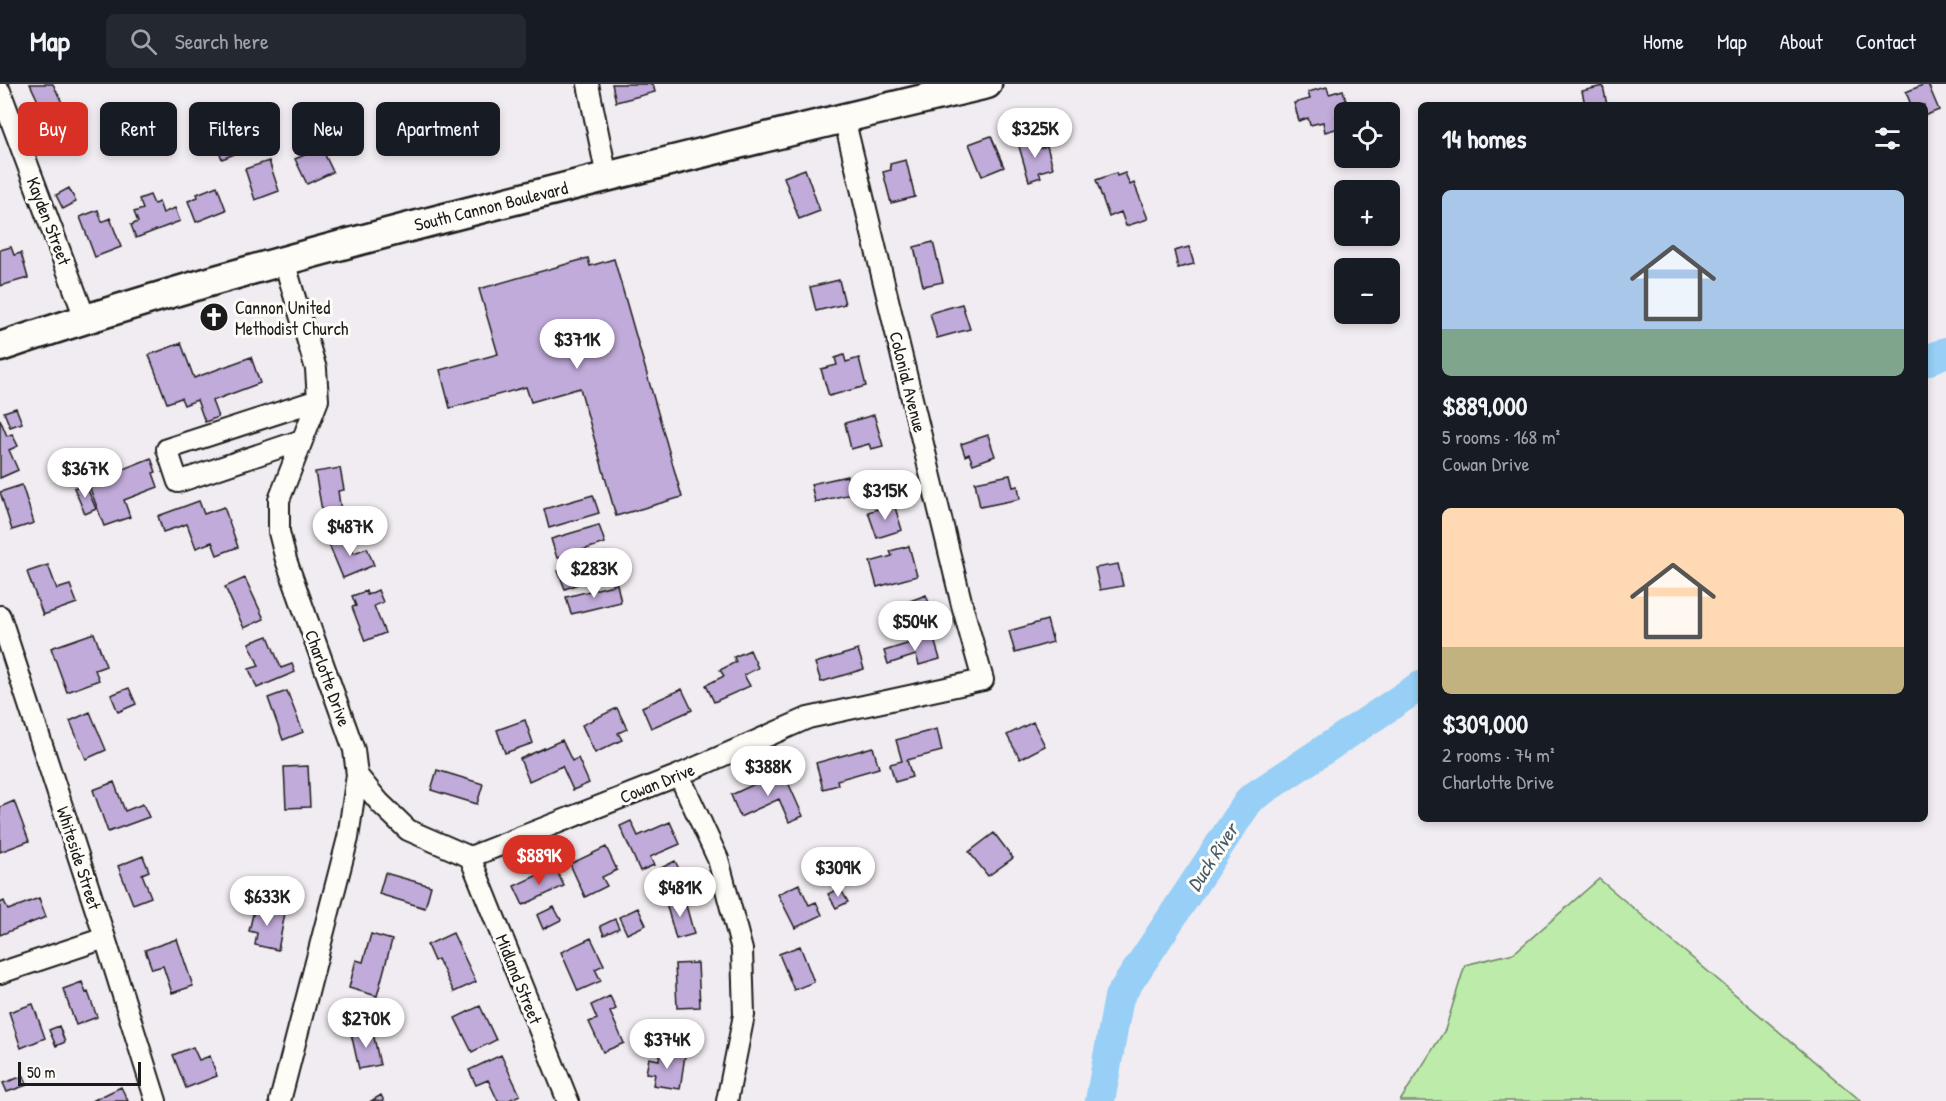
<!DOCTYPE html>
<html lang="en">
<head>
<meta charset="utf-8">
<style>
  body { margin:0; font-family:"Patrick Hand",sans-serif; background:#242831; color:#f1f3f6; height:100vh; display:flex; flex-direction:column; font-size:22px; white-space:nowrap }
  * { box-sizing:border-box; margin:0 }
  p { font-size:20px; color:#9ea1a6 }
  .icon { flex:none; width:33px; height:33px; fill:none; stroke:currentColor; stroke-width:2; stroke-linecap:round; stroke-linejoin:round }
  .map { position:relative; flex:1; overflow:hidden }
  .details { position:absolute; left:1418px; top:18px; width:510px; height:720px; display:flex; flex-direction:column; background:#171b24; border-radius:9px; box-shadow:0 3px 9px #0003 }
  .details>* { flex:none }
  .hud { position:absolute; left:18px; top:18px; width:570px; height:54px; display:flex; gap:12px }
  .fabs { position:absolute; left:1334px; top:18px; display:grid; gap:12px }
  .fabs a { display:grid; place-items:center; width:66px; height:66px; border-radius:9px; background:#171b24; box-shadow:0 3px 9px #0003; font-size:30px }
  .scale { position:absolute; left:18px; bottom:15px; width:123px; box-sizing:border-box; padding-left:6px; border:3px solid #1c1c1c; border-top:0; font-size:16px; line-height:21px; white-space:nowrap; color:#1c1c1c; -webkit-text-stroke:4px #fdfcf7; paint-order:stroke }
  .price { position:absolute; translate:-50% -51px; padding:0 14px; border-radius:21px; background:#fff; color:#222; font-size:20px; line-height:39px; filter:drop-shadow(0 2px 3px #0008) }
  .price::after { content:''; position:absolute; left:50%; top:36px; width:18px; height:14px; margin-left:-9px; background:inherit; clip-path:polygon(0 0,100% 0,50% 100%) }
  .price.selected { background:#d93025; color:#fff }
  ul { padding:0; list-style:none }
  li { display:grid; align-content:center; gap:12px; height:318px; padding:0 24px }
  li span { display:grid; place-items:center; height:186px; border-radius:9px; color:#555 }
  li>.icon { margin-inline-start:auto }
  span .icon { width:108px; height:108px; fill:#fffc; stroke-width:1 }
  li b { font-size:26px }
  h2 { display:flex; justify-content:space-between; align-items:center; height:72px; padding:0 24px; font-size:26px }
  .pill { padding:0 21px; border-radius:9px; background:#171b24; box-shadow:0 3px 9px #0003; font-size:21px; line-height:54px }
  .pill.selected { background:#d93025; color:#fff }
  header { display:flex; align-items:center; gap:36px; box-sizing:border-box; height:84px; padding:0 30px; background:#171b24; border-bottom:2px solid #363941 }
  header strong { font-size:28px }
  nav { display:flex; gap:33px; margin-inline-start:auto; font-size:21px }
  .search { width:420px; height:54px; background:#242831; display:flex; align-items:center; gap:15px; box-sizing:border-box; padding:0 21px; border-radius:9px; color:#9ea1a6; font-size:22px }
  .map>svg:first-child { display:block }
  .grass { fill:#bdecaa; stroke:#6c8463; stroke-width:1.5 }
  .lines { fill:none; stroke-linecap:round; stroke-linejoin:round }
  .river { stroke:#97cff6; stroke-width:30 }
  .building { fill:#c1abda; stroke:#1c1c1c; stroke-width:1.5 }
  .minor-casing { stroke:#1c1c1c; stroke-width:24 }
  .highway-casing { stroke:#1c1c1c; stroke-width:33 }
  .minor { stroke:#fdfcf7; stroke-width:20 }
  .highway { stroke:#fdfcf7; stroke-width:28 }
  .labels { text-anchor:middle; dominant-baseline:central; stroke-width:6; stroke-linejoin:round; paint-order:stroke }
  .street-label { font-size:18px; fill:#1c1c1c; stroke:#fdfcf7 }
  .poi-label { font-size:18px; fill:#1c1c1c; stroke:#fdfcf7; text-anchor:start }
  .water-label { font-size:20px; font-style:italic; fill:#475b68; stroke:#fdfcf7 }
</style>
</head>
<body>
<header>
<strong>Map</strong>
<div class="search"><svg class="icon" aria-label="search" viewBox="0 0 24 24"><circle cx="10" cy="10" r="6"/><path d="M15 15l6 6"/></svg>Search here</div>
<nav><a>Home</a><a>Map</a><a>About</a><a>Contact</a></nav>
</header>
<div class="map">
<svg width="1946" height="1017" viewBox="0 0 1946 1017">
  <rect width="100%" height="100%" fill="#f1ecf1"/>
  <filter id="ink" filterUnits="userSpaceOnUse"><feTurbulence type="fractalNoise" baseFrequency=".0167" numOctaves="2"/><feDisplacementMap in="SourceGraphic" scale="12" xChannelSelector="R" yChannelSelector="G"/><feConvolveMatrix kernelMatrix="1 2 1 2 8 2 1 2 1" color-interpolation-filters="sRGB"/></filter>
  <g filter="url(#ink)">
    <path class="grass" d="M1599,795L1861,1017H1400L1445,946L1465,881L1514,869Z"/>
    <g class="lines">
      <path class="river" d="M1924,278L1946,268
        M1100,1017L1119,913L1250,715L1420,602"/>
    </g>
    <path class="building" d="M30,0H53L66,27L47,36Z
      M612,0H653L655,8L616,18Z
      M1925,0H1928L1939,26L1924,32V21H1911L1906,8Z
      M1603,2L1607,21H1585L1582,7Z
      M1327,3L1329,10L1343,6L1349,28H1344V31L1336,33L1339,44L1325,48L1323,38L1310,41L1308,34L1299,37L1294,19L1310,15L1308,8Z
      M236,52L242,67L222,75L216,59Z
      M991,52L1004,83L982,92L969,60Z
      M1034,54L1037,65L1047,62L1053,84L1039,88L1041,93L1029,97L1018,59Z
      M318,56L333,88L307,100L295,75L307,70L304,62Z
      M906,76L915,113L891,119L883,88L891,86L890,80Z
      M269,77L279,107L255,116L245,85Z
      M805,85L820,127L799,135L784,93Z
      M1116,89L1117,92L1125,89L1130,101L1134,99L1148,135L1126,142L1121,128L1109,133L1096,96Z
      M217,102L226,126L196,138L188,117L198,113L197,110Z
      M69,104L76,118L63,125L56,111Z
      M150,111L154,120L159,118L163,129L175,124L180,137L136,154L131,141L138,138L134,128L143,125L139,115Z
      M98,126L102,138L110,134L121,163L95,173L80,133Z
      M933,158L943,198L923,202L914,163Z
      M11,163L14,171L21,169L28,194L0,202V166Z
      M1189,163L1194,180L1178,184L1174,167Z
      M588,174L590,182L614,175L682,413L616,432L580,304L531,318L526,303L450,324L440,286L498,270L479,205Z
      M839,196L845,220L816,227L810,203Z
      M962,220L970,245L937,254L930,229Z
      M181,259L194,294L251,273L260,299L212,317L218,333L205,338L197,316L184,321L181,314L167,319L149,271Z
      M844,271L846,278L859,274L866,302L829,312L821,285L837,281L835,274Z
      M16,324L22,339L10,343L4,328Z
      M874,331L883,362L871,365L869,360L851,365L845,339Z
      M0,335L7,352L12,350L18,362L9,366L18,386L0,394Z
      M988,351L995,372L973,380L969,370L965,372L961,360Z
      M151,374L156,388L153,389L158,403L124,416L130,433L104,442L88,399Z
      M340,384L344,406L338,407L342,434L324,437L315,388Z
      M1010,391L1013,403L1018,402L1020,415L980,423L975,398Z
      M847,392L851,410L815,418L811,400Z
      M85,399L96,425L85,430L74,404Z
      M22,401L34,439L12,446L0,408Z
      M593,411L599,429L549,444L544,425Z
      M199,417L204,430L224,423L238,463L217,471L212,458L196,464L187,440L163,448L158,432Z
      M894,420L902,446L877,454L868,428Z
      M599,441L605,459L557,474L551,455Z
      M347,451L354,469L367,464L374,481L343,494L328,458Z
      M909,462L917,492L877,503L870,478L892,472L890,467Z
      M606,468L613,486L565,505L558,487Z
      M1118,480L1123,502L1100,506L1095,484Z
      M48,481L57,505L70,501L77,519L43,531L27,488Z
      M245,494L264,535L244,544L225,503Z
      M617,500L621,518L571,530L566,513Z
      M378,506L383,518L374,522L385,549L365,557L352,523L356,522L352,512L366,507L367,511Z
      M926,511L933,530L901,542L894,523Z
      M1047,536L1053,558L1015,569L1009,547Z
      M94,549L106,582L95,586L99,596L67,608L51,564Z
      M268,552L281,584L292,580L295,588L257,604L249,585L259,582L249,559Z
      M933,552L940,575L919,581L916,571L888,580L884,567Z
      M750,566L758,584L744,591L750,602L714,618L706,601L724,592L720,586L736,578L734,573Z
      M858,566L864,585L821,598L815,579Z
      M129,604L136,620L118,628L111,611Z
      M682,605L692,626L651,644L642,623Z
      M287,607L303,648L283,656L268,614Z
      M617,624L627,645L618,649L622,656L595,669L582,641Z
      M90,628L106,666L86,675L70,637Z
      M525,636L533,659L505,669L497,646Z
      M1033,638L1045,662L1020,675L1007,651Z
      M937,645L942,667L907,676L912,693L895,698L890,680L902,677L896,656Z
      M562,656L572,677L578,674L589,699L573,706L562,682L529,697L520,675Z
      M873,663L879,684L837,696L838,701L823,705L816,679Z
      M308,682L310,723L286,724L284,683Z
      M437,686L483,700L477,720L431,706Z
      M783,687L803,732L789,738L779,715L740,733L731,711Z
      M114,698L125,727L143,720L149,733L108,748L93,706Z
      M14,717L29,757L0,768V723Z
      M631,737L638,752L670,738L680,760L650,773L654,781L640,787L620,742Z
      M994,749L1013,774L988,792L969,768Z
      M606,763L617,786L602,793L607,802L585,813L570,780Z
      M143,772L149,787L142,790L151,813L133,820L118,782Z
      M675,777L684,795L665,803L657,786Z
      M555,783L564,802L523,821L514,802Z
      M385,789L431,802L425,824L379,810Z
      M799,800L809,821L816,818L822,831L795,844L778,810Z
      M840,804L848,818L836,824L828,810Z
      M39,814L46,833L0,851V819L4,817L8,826Z
      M684,814L694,850L676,855L666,819Z
      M255,822L285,829L278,866L255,861L257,849L249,847Z
      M554,823L561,836L543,845L537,831Z
      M638,824L646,841L627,850L619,833Z
      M615,835L619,844L604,851L600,842Z
      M453,849L476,898L454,908L438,875L434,877L427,861Z
      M371,850L392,856L377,912L349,904L356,876L363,878Z
      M591,854L604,881L595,885L601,897L578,907L561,868Z
      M177,855L193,902L172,909L163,882L152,885L145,866Z
      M800,862L814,898L794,906L779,870Z
      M698,879L700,923L677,924L675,880Z
      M82,898L86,909L88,908L97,933L76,941L63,905Z
      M610,912L616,925L610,928L624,959L603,968L589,938L597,935L591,921Z
      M33,920L45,954L21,964L9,928Z
      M480,922L496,956L472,968L455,934Z
      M59,942L65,958L56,962L49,946Z
      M372,944L380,981L359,985L351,949Z
      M193,963L199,976L210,972L217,992L186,1004L173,971Z
      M660,967L685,971L680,1005L653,1001L655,990L646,989L649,974L659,976Z
      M501,971L520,1011L507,1017H498L488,996L476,1001L469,986Z
      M24,992L27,1001L7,1008L3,999Z
      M121,1003L128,1017H92Z
      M381,1011L384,1017H371Z"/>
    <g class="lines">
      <g class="minor-casing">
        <path id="minor" d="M588,0L607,93
          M0,7L85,234
          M302,356L178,398L167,365L318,316
          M0,532L105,854L156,1017
          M357,691L380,719L408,746L470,773L679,691L808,634L983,596L962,521L844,34
          M679,691L718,775L742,866L744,931L727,1017
          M470,773L568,1017
          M0,889L105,854
          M280,1017L348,754L357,691L354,666L286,476L279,448V416L318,316L316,285L284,177"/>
      </g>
      <g class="highway-casing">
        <path id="highway" d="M0,263C166,207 334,162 503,119C664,78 825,38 987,0"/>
      </g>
      <use href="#minor" class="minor"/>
      <use href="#highway" class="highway"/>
    </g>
  </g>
  <defs>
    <g id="church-disc" transform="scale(1.5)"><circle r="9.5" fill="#1c1c1c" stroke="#fdfcf7"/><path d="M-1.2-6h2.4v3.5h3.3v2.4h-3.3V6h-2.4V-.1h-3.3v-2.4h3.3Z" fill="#fff"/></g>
  </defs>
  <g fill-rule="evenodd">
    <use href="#church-disc" x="214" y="233"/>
  </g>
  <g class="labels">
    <g class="street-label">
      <text transform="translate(491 122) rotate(-14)">South Cannon Boulevard</text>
      <text transform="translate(49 137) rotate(69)">Kayden Street</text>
      <text transform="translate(908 298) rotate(76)">Colonial Avenue</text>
      <text transform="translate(328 594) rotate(70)">Charlotte Drive</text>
      <text transform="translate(657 699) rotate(-22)">Cowan Drive</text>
      <text transform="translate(79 774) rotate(72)">Whiteside Street</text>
      <text transform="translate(519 895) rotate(68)">Midland Street</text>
    </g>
    <g class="poi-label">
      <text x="235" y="223">Cannon United<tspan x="235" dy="21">Methodist Church</tspan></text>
    </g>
    <g class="water-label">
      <text transform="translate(1212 773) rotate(-57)">Duck River</text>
    </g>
  </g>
</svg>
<div class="fabs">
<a><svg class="icon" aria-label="locate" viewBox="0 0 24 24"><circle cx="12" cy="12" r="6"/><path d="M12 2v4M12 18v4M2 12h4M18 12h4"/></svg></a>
<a>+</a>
<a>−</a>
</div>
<div class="scale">50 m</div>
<b class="price" style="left:1035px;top:75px">$325K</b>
<b class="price" style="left:577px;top:286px">$371K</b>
<b class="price" style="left:85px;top:415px">$367K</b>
<b class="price" style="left:885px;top:437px">$315K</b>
<b class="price" style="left:350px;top:473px">$487K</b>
<b class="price" style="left:594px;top:515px">$283K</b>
<b class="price" style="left:915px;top:568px">$504K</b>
<b class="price" style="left:768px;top:713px">$388K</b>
<b class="price selected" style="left:539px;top:802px">$889K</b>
<b class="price" style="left:838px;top:814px">$309K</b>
<b class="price" style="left:680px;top:834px">$481K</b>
<b class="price" style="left:267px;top:843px">$633K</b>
<b class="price" style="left:366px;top:965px">$270K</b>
<b class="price" style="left:667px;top:986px">$374K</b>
<div class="hud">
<a class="pill selected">Buy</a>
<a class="pill">Rent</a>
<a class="pill">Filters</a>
<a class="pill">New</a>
<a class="pill">Apartment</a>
</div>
<section class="details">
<h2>14 homes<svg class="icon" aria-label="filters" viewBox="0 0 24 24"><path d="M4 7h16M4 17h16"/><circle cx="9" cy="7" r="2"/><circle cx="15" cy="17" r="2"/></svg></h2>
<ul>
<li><span style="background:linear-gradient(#a9c7e8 75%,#7fa58c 0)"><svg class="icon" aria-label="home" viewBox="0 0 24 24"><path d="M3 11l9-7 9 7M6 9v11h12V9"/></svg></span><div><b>$889,000</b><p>5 rooms · 168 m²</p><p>Cowan Drive</p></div></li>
<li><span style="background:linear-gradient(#ffd9b3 75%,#c2b280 0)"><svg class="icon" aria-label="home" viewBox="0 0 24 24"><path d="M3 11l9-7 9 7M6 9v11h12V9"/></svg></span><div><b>$309,000</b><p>2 rooms · 74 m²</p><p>Charlotte Drive</p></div></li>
</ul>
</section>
</div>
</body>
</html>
